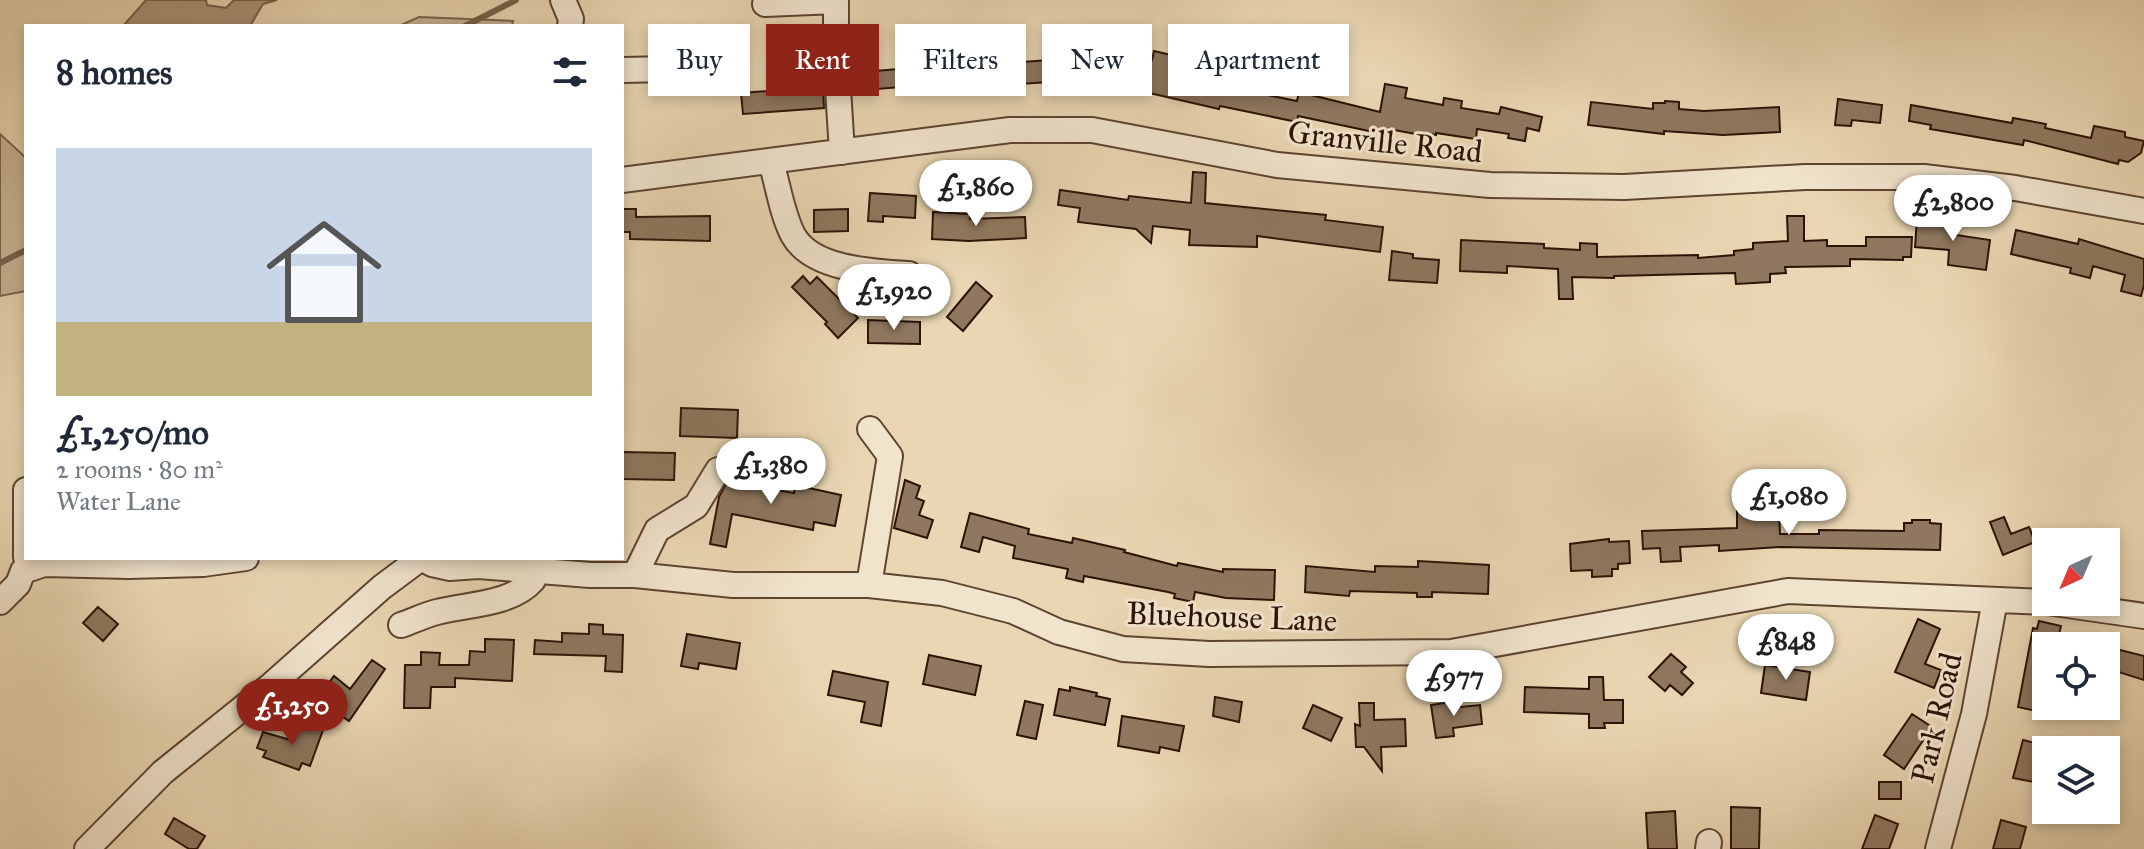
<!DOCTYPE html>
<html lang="en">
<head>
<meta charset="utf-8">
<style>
  body { margin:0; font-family:"IM FELL Great Primer",serif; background:#f2f2f3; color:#1f2937; height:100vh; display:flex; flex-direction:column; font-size:30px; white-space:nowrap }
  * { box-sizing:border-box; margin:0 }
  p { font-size:26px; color:#747a83 }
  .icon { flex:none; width:44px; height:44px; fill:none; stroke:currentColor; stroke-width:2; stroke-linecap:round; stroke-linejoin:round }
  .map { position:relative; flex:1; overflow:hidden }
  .sheet { position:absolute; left:24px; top:24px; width:600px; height:536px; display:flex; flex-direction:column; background:#fff; border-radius:0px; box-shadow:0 4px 12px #0003 }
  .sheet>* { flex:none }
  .guide { position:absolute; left:648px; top:24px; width:760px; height:72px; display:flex; gap:16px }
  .needle { width:52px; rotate:224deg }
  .buttons { position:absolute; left:2032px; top:528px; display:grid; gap:16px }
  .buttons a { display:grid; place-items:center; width:88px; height:88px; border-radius:0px; background:#fff; box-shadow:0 4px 12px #0003; font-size:40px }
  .price { position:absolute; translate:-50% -68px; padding:0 18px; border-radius:28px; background:#fff; color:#222; font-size:26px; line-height:52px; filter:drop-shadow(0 2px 4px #0008) }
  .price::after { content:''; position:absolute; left:50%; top:48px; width:24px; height:18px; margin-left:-12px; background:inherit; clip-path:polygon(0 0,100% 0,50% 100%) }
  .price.current { background:#8f2418; color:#fff }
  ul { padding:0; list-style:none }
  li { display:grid; align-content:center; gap:16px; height:424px; padding:0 32px }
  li+li { border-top:2px solid #e0e1e3 }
  li span { display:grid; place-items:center; height:248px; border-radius:0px; color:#555 }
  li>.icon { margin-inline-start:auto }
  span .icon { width:144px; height:144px; fill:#fffc; stroke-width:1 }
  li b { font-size:34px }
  h2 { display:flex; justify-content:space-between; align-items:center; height:96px; padding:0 32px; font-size:34px }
  .pill { padding:0 28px; border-radius:0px; background:#fff; box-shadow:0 4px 12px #0003; font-size:28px; line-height:72px }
  .pill.current { background:#8f2418; color:#fff }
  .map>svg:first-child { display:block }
  .green { fill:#c9b595; stroke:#7b644e; stroke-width:2 }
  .water { fill:#a99478; stroke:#77604a; stroke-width:2 }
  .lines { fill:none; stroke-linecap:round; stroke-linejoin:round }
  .stream { stroke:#77604a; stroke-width:6 }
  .building { fill:#8f785f; stroke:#2d1306; stroke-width:2 }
  .minor-casing { stroke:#5c4431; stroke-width:28 }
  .minor { stroke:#f1e4cd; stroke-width:24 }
  .labels { text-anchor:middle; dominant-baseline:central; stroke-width:6; stroke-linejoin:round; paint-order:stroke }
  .street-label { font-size:32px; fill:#2d1306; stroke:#f1e4cd }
</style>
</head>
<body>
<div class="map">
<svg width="2144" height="849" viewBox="0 0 2144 849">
  <rect width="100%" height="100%" fill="#e9d6b2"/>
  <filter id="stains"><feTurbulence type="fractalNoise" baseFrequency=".0025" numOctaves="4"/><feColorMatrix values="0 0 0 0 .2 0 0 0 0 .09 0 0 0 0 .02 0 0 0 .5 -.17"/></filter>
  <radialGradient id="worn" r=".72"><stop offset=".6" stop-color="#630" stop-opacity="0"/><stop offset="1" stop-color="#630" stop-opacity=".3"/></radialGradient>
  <path class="green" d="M419,17L513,21L512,26H399Z
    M0,134L26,158V291L0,296Z"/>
  <path class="water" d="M146,0H206L207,5L226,8L234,0H277L263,4L250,26H123Z"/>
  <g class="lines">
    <path class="stream" d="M465,26L516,0
      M0,263L26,250"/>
  </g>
  <path class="building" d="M1109,42L1125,45L1123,53L1152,60L1154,51L1171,55L1169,63L1200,70V74L1226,80L1224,86L1297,101L1299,92L1380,112L1385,84L1407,88L1405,98L1443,105L1444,98L1462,101L1461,108L1499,114L1501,107L1542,117L1539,131L1527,128L1525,141L1508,138L1509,134L1477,129L1476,139L1436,133V135L1426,133V136L1389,129L1388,135L1298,116L1297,122L1220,106L1219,109L1106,83L1110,62L1105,61Z
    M1061,59L1063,81L962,88L961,82L853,91L852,73L945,65V68Z
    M823,87L824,108L743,114L741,93Z
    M1838,99L1882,105L1880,123L1852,120L1851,126L1835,125Z
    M1665,101L1679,102V109L1704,111L1779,107L1780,132L1723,135L1664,131V134L1588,125L1591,102L1653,109V103H1665Z
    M1911,105L2012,123L2013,118L2046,124L2045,128L2091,138L2094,126L2125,132V137L2144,141L2141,153L2128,162L2119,160L2118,164L2024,140L2023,145L1930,129L1931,125L1909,121Z
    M1193,172L1206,173L1205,203L1326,215L1325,220L1383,227L1380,252L1257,236V247L1189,245L1190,230L1153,226L1151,243L1136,229L1078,222L1080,208L1058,205L1060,190L1128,200L1129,196L1191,203Z
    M870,193L916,196L915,218L883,216V222L868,221Z
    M622,209H636V217L710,216V241L630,239V232H622Z
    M848,209V231L814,232V210Z
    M933,212L970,214V219L1025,217L1026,238L969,241L932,239Z
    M1787,216H1804V241L1827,240V246H1866V237H1912L1911,257H1903V260L1850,259V266L1785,267L1786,273L1770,274V282L1736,284L1735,273L1614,276V278L1572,277L1573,299H1559L1558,269L1507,266V273L1460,271L1461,240L1544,244V248L1580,250V243L1597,244V257L1698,255V258L1734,255V251L1753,249V243L1788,241Z
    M1917,218L1957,222L1956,235L1990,240L1986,270L1948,265L1949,250L1915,247Z
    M2016,230L2078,244L2079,239L2144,259V285L2141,296L2121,291L2125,275L2093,266L2090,278L2070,273L2071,268L2011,254Z
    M1392,251L1413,254V258L1439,260L1437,283L1389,280Z
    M803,276L810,284L817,277L858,318L838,338L825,324L827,322L792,287Z
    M976,282L992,296L963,331L947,317Z
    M868,320L920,322V344L868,343Z
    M681,408L738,410L737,438L680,436Z
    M622,452L675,453L674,480L622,479Z
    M727,455L743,458L738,483L794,493L795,485L841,495L835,526L814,522L813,530L732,514L726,547L710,544L719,497L733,471Z
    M905,480L920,486L916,498L924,501L919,515L933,520L927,538L894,528Z
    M1779,509L1780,534H1819V530L1904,531V523H1912V520H1930V523L1941,524L1940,550L1780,547L1719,551V545L1680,547L1681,561L1661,562L1660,548L1643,549L1642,531L1737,528V510Z
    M970,513L1029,529L1028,534L1072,543L1073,538L1125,550L1124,552L1177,566L1178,563L1223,572V569L1275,570L1274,600L1226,598L1195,592L1193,602L1174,598L1175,594L1168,592L1084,576L1083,582L1066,578L1068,569L1013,558L1015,546L983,537L979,552L961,547Z
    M2004,517L2011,534L2029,527L2035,542L2003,555L1990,522Z
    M1609,539V542L1629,541L1630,563L1618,564V569H1612V576L1592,577V570L1571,571L1570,544Z
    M1418,561L1489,565L1488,594L1432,592V597H1417V593L1350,591L1349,596L1305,592L1306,566L1375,572V566L1418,567Z
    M98,607L118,624L103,641L83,623Z
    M1918,619L1940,629L1925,664L1941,670L1934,688L1895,672Z
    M2039,621L2061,626L2056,646H2046V713L2018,707L2033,628L2037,629Z
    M589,624L603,625V634L623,635L622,672L605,671L606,656L534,654L535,640L562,642V633L589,634Z
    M687,634L740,643L736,669L699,663L698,669L681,666Z
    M485,639L514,640L512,681L455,678V687H431L430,708H404L405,665H421V652L440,653L439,665H469L470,651L485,652Z
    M2120,650L2144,656V680L2106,668V652L2118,655Z
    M1671,654L1686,667L1681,672L1693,683L1682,695L1670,685L1665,691L1649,677Z
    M929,655L981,666L975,695L923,684Z
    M372,660L385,669L349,721L317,699L334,676L350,689Z
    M1765,665L1810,672L1806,700L1761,693Z
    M833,671L888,682L881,726L861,722L865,702L828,695Z
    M1589,677H1603L1604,700H1623V723H1604L1605,728H1589V714L1524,712L1525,687L1589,689Z
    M1070,687L1097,693L1096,696L1110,699L1105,725L1054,715L1059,689L1070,691Z
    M1215,697L1242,702L1239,722L1213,716Z
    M1025,701L1043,705L1036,739L1017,735Z
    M1450,702V708L1480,705L1482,724L1453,728L1454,736L1436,738L1431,705Z
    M1359,703H1374V720L1405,719L1406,746L1381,747L1382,771L1364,747H1356L1355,724L1360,726Z
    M1313,705L1342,718L1331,741L1303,728Z
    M1912,714L1932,727L1904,769L1884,755Z
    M1122,716L1184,726L1179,751L1160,747L1159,753L1118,746Z
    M301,722L323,730L310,766L302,763L299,770L263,757L266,751L257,748L263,732L294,741Z
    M2023,740L2043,745L2040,759L2046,760L2044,784L2013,778Z
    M1879,782H1901V799H1879Z
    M1731,807L1760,808L1759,849H1731Z
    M1675,811L1677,849H1648L1646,813Z
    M1875,815L1898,824L1889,849H1862Z
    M174,818L205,836L197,849H189L165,834Z
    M2001,820L2026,827L2020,849H1993Z"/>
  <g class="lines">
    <g class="minor-casing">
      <path id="minor" d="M563,0L571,19L570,26
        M765,4L836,1V57L842,152
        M622,70L717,68
        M771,162C778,185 782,214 793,235C812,270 875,272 909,274
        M622,180L1010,130H1092L1277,165L1490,185L1624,187L1805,177H1924L2015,188L2144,211
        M26,490V557
        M422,558L432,564L450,568L478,566L590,575H635L733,585H869L942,593L1013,611L1059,632L1123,649L1209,654L1451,652L1788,591L2046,602
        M23,571L44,564L129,566L203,564L246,558
        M635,575L657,530L696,506L718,470
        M869,585L890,456L870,429
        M0,602L18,584L23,571
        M2047,602L2144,616
        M401,625C413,621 425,615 437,612C468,604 511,605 533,580L532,570
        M87,849L163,772L269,687L382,587L421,558
        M1708,849L1709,842
        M1938,849L1974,714L1995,600"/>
    </g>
    <use href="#minor" class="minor"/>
  </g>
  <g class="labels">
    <g class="street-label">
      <text transform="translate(1385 142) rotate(6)">Granville Road</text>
      <text transform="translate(1232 617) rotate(2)">Bluehouse Lane</text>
      <text transform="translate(1937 718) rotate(-77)">Park Road</text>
    </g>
  </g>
  <rect width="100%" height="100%" filter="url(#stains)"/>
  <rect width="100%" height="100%" fill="url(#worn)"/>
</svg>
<div class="buttons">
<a><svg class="needle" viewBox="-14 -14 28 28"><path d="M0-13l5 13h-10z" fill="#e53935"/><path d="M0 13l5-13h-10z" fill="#747a83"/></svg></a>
<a><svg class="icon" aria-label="locate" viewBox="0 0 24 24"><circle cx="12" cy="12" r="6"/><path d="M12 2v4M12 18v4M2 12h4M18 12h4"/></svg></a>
<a><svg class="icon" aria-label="layers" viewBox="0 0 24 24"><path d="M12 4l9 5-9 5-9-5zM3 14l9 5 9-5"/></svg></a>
</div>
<b class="price" style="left:976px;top:228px">£1,860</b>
<b class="price" style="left:1953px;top:243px">£2,800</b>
<b class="price" style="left:894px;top:332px">£1,920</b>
<b class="price" style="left:771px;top:506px">£1,380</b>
<b class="price" style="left:1789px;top:537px">£1,080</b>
<b class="price" style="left:1786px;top:682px">£848</b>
<b class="price" style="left:1454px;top:718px">£977</b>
<b class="price current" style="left:292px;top:747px">£1,250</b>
<div class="guide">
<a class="pill">Buy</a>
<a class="pill current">Rent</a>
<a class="pill">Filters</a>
<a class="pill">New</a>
<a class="pill">Apartment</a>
</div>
<section class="sheet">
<h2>8 homes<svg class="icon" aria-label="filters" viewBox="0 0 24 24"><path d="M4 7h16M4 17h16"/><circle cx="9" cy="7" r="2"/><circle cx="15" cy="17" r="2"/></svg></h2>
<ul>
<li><span style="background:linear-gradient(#c9d6e8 70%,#c2b280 0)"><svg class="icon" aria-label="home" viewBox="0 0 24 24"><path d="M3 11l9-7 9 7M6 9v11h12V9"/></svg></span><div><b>£1,250/mo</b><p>2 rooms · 80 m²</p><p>Water Lane</p></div></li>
</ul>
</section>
</div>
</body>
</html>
